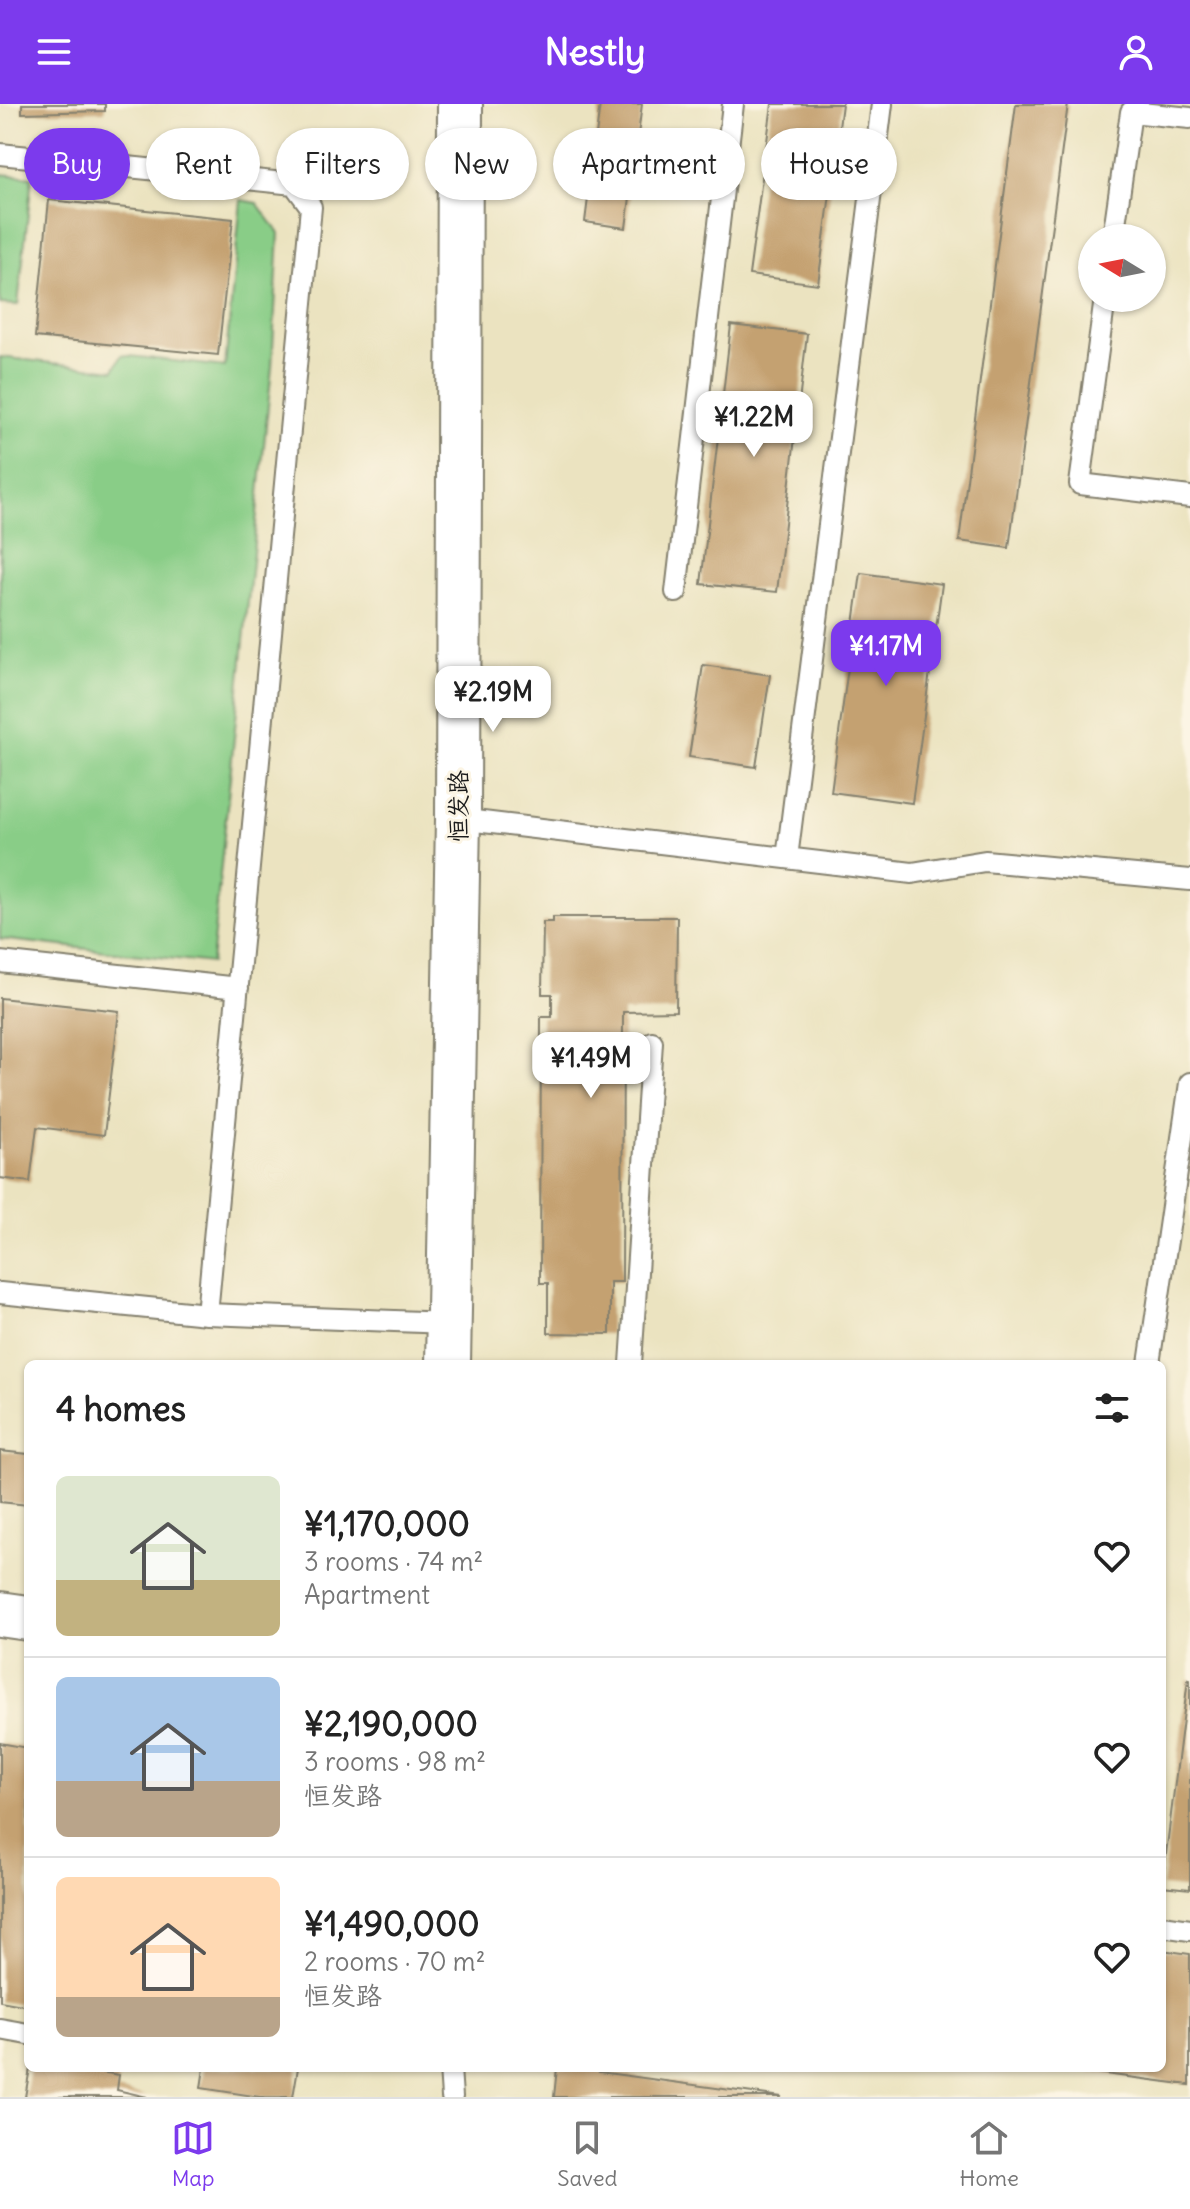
<!DOCTYPE html>
<html lang="en">
<head>
<meta charset="utf-8">
<style>
  body { margin:0; font-family:Delius,"LXGW WenKai TC",sans-serif; background:#f6f6f6; color:#222; height:100vh; display:flex; flex-direction:column; font-size:30px; white-space:nowrap }
  * { box-sizing:border-box; margin:0 }
  p { font-size:26px; color:#767676 }
  .icon { flex:none; width:44px; height:44px; fill:none; stroke:currentColor; stroke-width:2; stroke-linecap:round; stroke-linejoin:round }
  .map { position:relative; flex:1; overflow:hidden }
  .side { position:absolute; left:24px; top:1256px; width:1142px; height:712px; display:flex; flex-direction:column; background:#fff; border-radius:12px; box-shadow:0 2px 6px #0004 }
  .side>* { flex:none }
  .hud { position:absolute; left:24px; top:24px; width:1142px; height:72px; display:flex; gap:16px }
  .needle { width:52px; rotate:280deg }
  .fabs { position:absolute; left:1078px; top:120px; display:grid; gap:16px }
  .fabs a { display:grid; place-items:center; width:88px; height:88px; border-radius:50%; background:#fff; box-shadow:0 2px 6px #0004; font-size:40px }
  .price { position:absolute; translate:-50% -68px; padding:0 18px; border-radius:16px; background:#fff; color:#222; font-size:26px; line-height:52px; filter:drop-shadow(0 2px 4px #0008) }
  .price::after { content:''; position:absolute; left:50%; top:48px; width:24px; height:18px; margin-left:-12px; background:inherit; clip-path:polygon(0 0,100% 0,50% 100%) }
  .price.on { background:#7c3aed; color:#fff }
  ul { padding:0; list-style:none }
  li { display:flex; align-items:center; gap:24px; height:200px; padding:0 32px }
  li+li { border-top:2px solid #e0e0e0 }
  li span { display:grid; place-items:center; flex:none; width:224px; height:160px; border-radius:12px; color:#555 }
  li>.icon { margin-inline-start:auto }
  span .icon { width:96px; height:96px; fill:#fffc; stroke-width:1 }
  li b { font-size:34px }
  h2 { display:flex; justify-content:space-between; align-items:center; height:96px; padding:0 32px; font-size:34px }
  .tag { padding:0 28px; border-radius:36px; background:#fff; box-shadow:0 2px 6px #0004; font-size:28px; line-height:72px }
  .tag.on { background:#7c3aed; color:#fff }
  header { display:flex; justify-content:space-between; align-items:center; height:104px; padding:0 32px; background:#7c3aed; color:#fff; font-size:36px; font-weight:700 }
  .tab-bar { display:flex; justify-content:space-around; align-items:center; height:112px; border-top:2px solid #e0e0e0; background:#fff; font-size:22px; color:#767676 }
  .tab-bar a { display:grid; justify-items:center; gap:4px }
  .tab-bar .on { color:#7c3aed }
  .map>svg:first-child { display:block }
  .green { fill:#89cd87; stroke:#527452; stroke-width:2 }
  .building { fill:#c4a171 }
  .lines { fill:none; stroke-linecap:round; stroke-linejoin:round }
  .service-casing { stroke:#84806e; stroke-width:24 }
  .tertiary-casing { stroke:#84806e; stroke-width:48 }
  .service { stroke:#fff; stroke-width:20 }
  .tertiary { stroke:#fff; stroke-width:44 }
  .labels { text-anchor:middle; dominant-baseline:central; stroke-width:6; stroke-linejoin:round; paint-order:stroke }
  .street-label { font-size:24px; fill:#1c1c1c; stroke:#fcf5e5 }
</style>
</head>
<body>
<header><svg class="icon" aria-label="menu" viewBox="0 0 24 24"><path d="M4 6h16M4 12h16M4 18h16"/></svg>Nestly<svg class="icon" aria-label="person" viewBox="0 0 24 24"><circle cx="12" cy="8" r="4"/><path d="M4 21q1-7 8-7t8 7"/></svg></header>
<div class="map">
<svg width="1190" height="1993" viewBox="0 0 1190 1993">
  <rect width="100%" height="100%" fill="#fcf5e5"/>
  <filter id="ink" filterUnits="userSpaceOnUse"><feTurbulence type="fractalNoise" baseFrequency=".0125" numOctaves="2"/><feDisplacementMap in="SourceGraphic" scale="16" xChannelSelector="R" yChannelSelector="G"/><feConvolveMatrix kernelMatrix="1 2 1 2 8 2 1 2 1" color-interpolation-filters="sRGB"/></filter>
  <filter id="wash" filterUnits="userSpaceOnUse"><feTurbulence type="fractalNoise" baseFrequency=".006" numOctaves="4" result="noise"/><feDisplacementMap in="SourceGraphic" scale="32" xChannelSelector="R" yChannelSelector="G"/><feGaussianBlur stdDeviation="1.8" result="paint"/><feColorMatrix in="noise" values="0 0 0 0 0 0 0 0 0 0 0 0 0 0 0 0 0 1.4 0 .05"/><feComposite in="paint" operator="in"/></filter>
  <g filter="url(#wash)">
    <rect width="100%" height="100%" fill="#ebe3c0"/>
    <path class="green" d="M0,70L32,73L18,201L0,200Z
      M241,96L257,99L279,129L272,263L211,859L0,835V253L114,266L122,251L225,263Z"/>
    <g id="blocks">
      <path class="building" d="M22,0H105V7L22,9Z
        M600,0H642L626,124L585,118Z
        M772,0H842L818,180L749,171Z
        M1016,0H1068L1009,444L959,437Z
        M49,96L233,115L218,251L35,233Z
        M731,221L807,230L777,488L701,480Z
        M861,469L942,480L912,699L831,688Z
        M703,561L770,571L756,663L689,653Z
        M553,813H677L676,907L623,908L622,1178H610V1230L548,1229V1179H540L541,913H552V890H542L543,818H553Z
        M0,894L119,907L104,1031L37,1023L30,1078L0,1074Z
        M0,1347L28,1350V1401L0,1398Z
        M1188,1575L1190,1576V1785L1162,1782Z
        M0,1639L28,1644V1902L0,1897Z
        M1162,1846L1190,1850V1981L1074,1966L1162,1964Z
        M30,1964H77L119,1971L117,1986L147,1993H25Z
        M204,1964H298L293,1993H260L201,1984Z
        M557,1964H600L599,1968L782,1993H554Z"/>
    </g>
  </g>
  <g filter="url(#ink)">
    <use href="#blocks" fill-opacity="0" stroke="#84806e" stroke-width="2"/>
    <g class="lines">
      <g class="service-casing">
        <path id="service" d="M0,50L294,80L311,103L207,1210
          M1113,134L1131,8L1190,14
          M1105,194L1080,380L1190,393
          M676,488L733,0
          M458,715L912,769L985,757L1190,776
          M787,754L882,0
          M0,858L238,884
          M0,1189L207,1210L449,1219
          M631,1260L652,938
          M1149,1260L1190,979
          M1162,1822L1190,1826
          M0,1925L28,1930
          M450,1964L452,1993"/>
      </g>
      <g class="tertiary-casing">
        <path id="tertiary" d="M448,1260L458,715L460,0
          M0,1510L28,1514"/>
      </g>
      <use href="#service" class="service"/>
      <use href="#tertiary" class="tertiary"/>
    </g>
  </g>
  <g class="labels">
    <g class="street-label">
      <text transform="translate(458 702) rotate(-90)">恒发路</text>
    </g>
  </g>
</svg>
<div class="fabs">
<a><svg class="needle" viewBox="-14 -14 28 28"><path d="M0-13l5 13h-10z" fill="#e53935"/><path d="M0 13l5-13h-10z" fill="#767676"/></svg></a>
</div>
<b class="price" style="left:754px;top:355px">¥1.22M</b>
<b class="price on" style="left:886px;top:584px">¥1.17M</b>
<b class="price" style="left:493px;top:630px">¥2.19M</b>
<b class="price" style="left:591px;top:996px">¥1.49M</b>
<div class="hud">
<a class="tag on">Buy</a>
<a class="tag">Rent</a>
<a class="tag">Filters</a>
<a class="tag">New</a>
<a class="tag">Apartment</a>
<a class="tag">House</a>
</div>
<section class="side">
<h2>4 homes<svg class="icon" aria-label="filters" viewBox="0 0 24 24"><path d="M4 7h16M4 17h16"/><circle cx="9" cy="7" r="2"/><circle cx="15" cy="17" r="2"/></svg></h2>
<ul>
<li><span style="background:linear-gradient(#dfe7d0 65%,#c2b280 0)"><svg class="icon" aria-label="home" viewBox="0 0 24 24"><path d="M3 11l9-7 9 7M6 9v11h12V9"/></svg></span><div><b>¥1,170,000</b><p>3 rooms · 74 m²</p><p>Apartment</p></div><svg class="icon" aria-label="heart" viewBox="0 0 24 24"><path d="M12 20l-8-8c-3-5 5-10 8-4 3-6 11-1 8 4z"/></svg></li>
<li><span style="background:linear-gradient(#a9c7e8 65%,#b9a48a 0)"><svg class="icon" aria-label="home" viewBox="0 0 24 24"><path d="M3 11l9-7 9 7M6 9v11h12V9"/></svg></span><div><b>¥2,190,000</b><p>3 rooms · 98 m²</p><p>恒发路</p></div><svg class="icon" aria-label="heart" viewBox="0 0 24 24"><path d="M12 20l-8-8c-3-5 5-10 8-4 3-6 11-1 8 4z"/></svg></li>
<li><span style="background:linear-gradient(#ffd9b3 75%,#b9a48a 0)"><svg class="icon" aria-label="home" viewBox="0 0 24 24"><path d="M3 11l9-7 9 7M6 9v11h12V9"/></svg></span><div><b>¥1,490,000</b><p>2 rooms · 70 m²</p><p>恒发路</p></div><svg class="icon" aria-label="heart" viewBox="0 0 24 24"><path d="M12 20l-8-8c-3-5 5-10 8-4 3-6 11-1 8 4z"/></svg></li>
</ul>
</section>
</div>
<nav class="tab-bar">
<a class="on"><svg class="icon" aria-label="map" viewBox="0 0 24 24"><path d="M3 6l6-2 6 2 6-2v14l-6 2-6-2-6 2zM9 4v14M15 6v14"/></svg>Map</a>
<a><svg class="icon" aria-label="saved" viewBox="0 0 24 24"><path d="M7 4h10v16l-5-4-5 4z"/></svg>Saved</a>
<a><svg class="icon" aria-label="home" viewBox="0 0 24 24"><path d="M3 11l9-7 9 7M6 9v11h12V9"/></svg>Home</a>
</nav>
</body>
</html>
